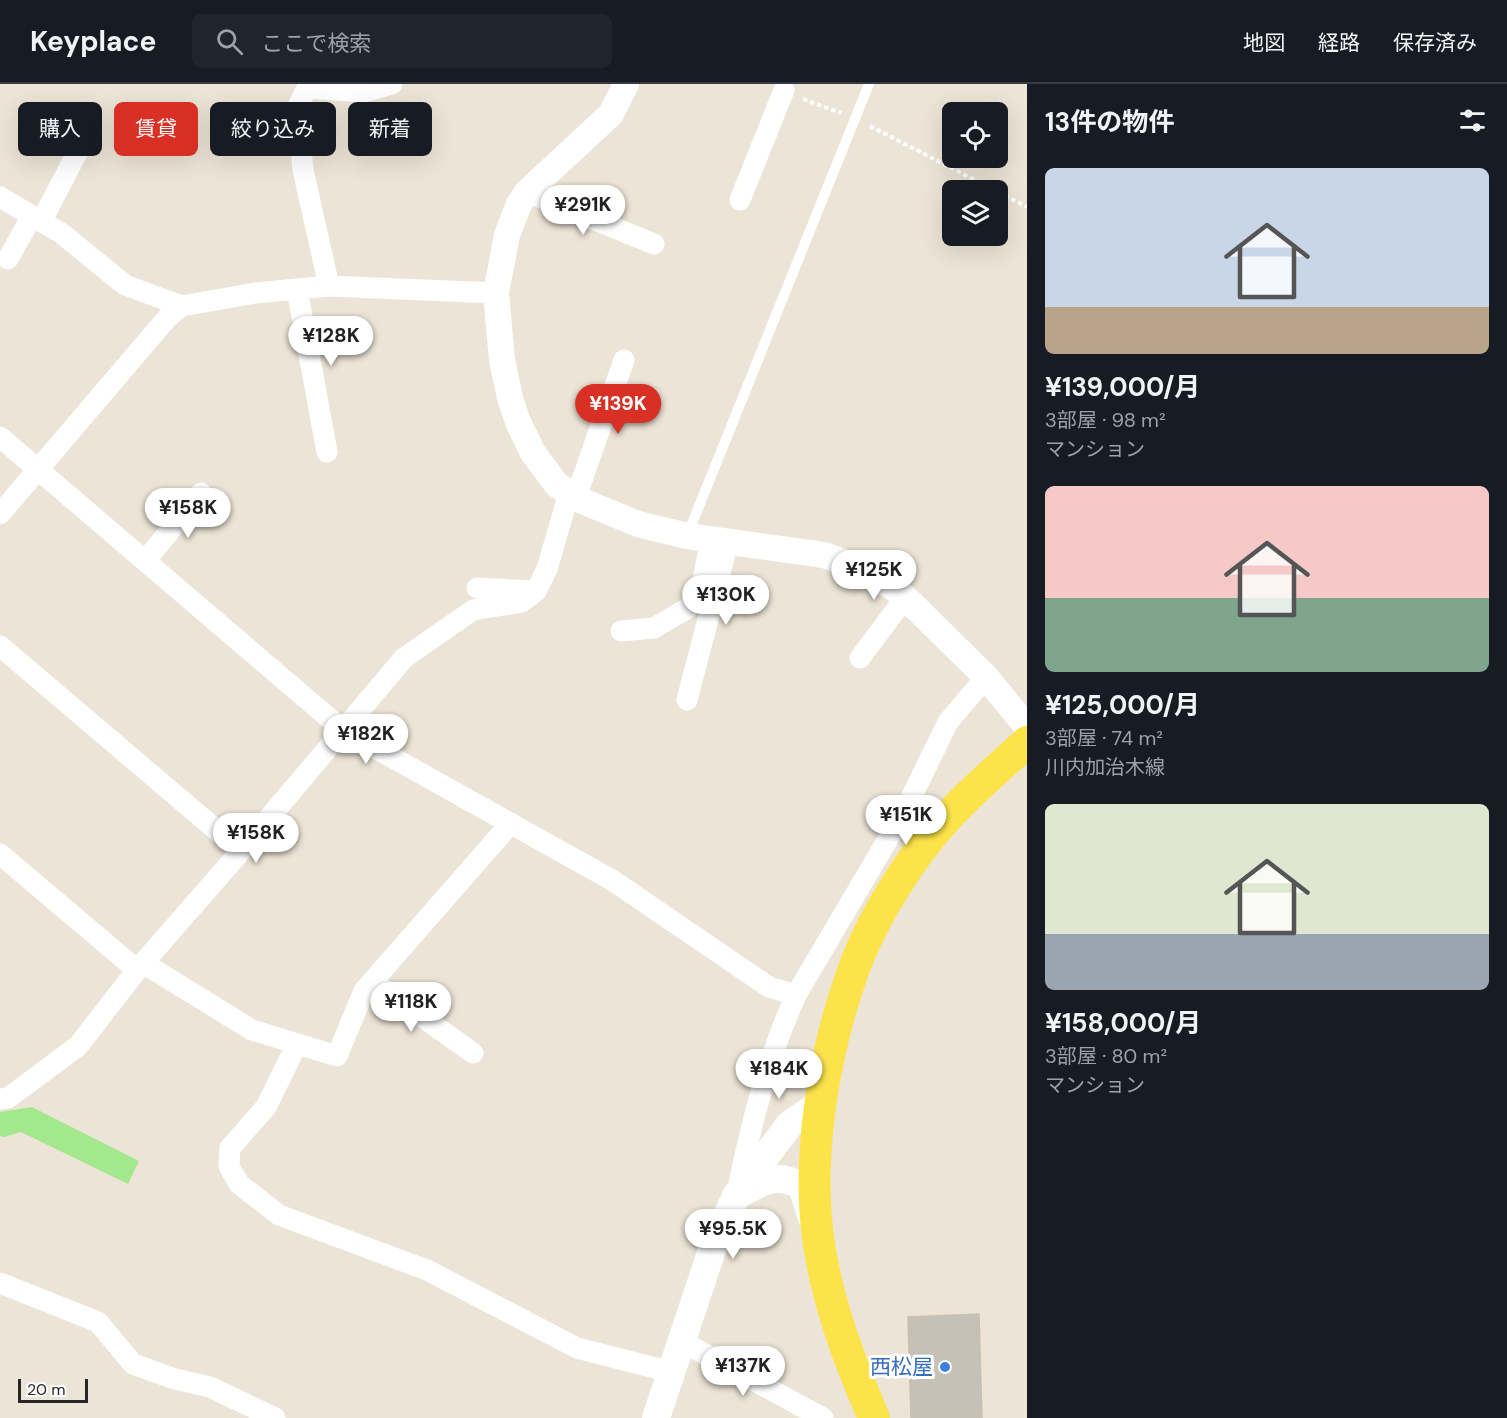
<!DOCTYPE html>
<html lang="ja">
<head>
<meta charset="utf-8">
<style>
  body { margin:0; font-family:"DM Sans","Noto Sans JP",sans-serif; background:#20242c; color:#f1f3f6; height:100vh; display:flex; flex-direction:column; font-size:22px; white-space:nowrap }
  * { box-sizing:border-box; margin:0 }
  p { font-size:20px; color:#9ea1a6 }
  .icon { flex:none; width:33px; height:33px; fill:none; stroke:currentColor; stroke-width:2; stroke-linecap:round; stroke-linejoin:round }
  .map { position:relative; flex:1; overflow:hidden }
  .sheet { display:flex; flex-direction:column; background:#171b24; width:480px }
  .sheet>* { flex:none }
  .top-card { position:absolute; left:18px; top:18px; width:570px; height:54px; display:flex; gap:12px }
  .controls { position:absolute; left:942px; top:18px; display:grid; gap:12px }
  .controls a { display:grid; place-items:center; width:66px; height:66px; border-radius:9px; background:#171b24; box-shadow:0 6px 24px #0002; font-size:30px }
  .scale { position:absolute; left:18px; bottom:15px; width:70px; box-sizing:border-box; padding-left:6px; border:3px solid #272727; border-top:0; font-size:16px; line-height:21px; white-space:nowrap; color:#272727; -webkit-text-stroke:4px #fff; paint-order:stroke }
  .price { position:absolute; translate:-50% -51px; padding:0 14px; border-radius:21px; background:#fff; color:#222; font-size:20px; line-height:39px; filter:drop-shadow(0 2px 3px #0008) }
  .price::after { content:''; position:absolute; left:50%; top:36px; width:18px; height:14px; margin-left:-9px; background:inherit; clip-path:polygon(0 0,100% 0,50% 100%) }
  .price.active { background:#d93025; color:#fff }
  ul { padding:0; list-style:none }
  li { display:grid; align-content:center; gap:12px; height:318px; padding:0 18px }
  li span { display:grid; place-items:center; height:186px; border-radius:9px; color:#555 }
  li>.icon { margin-inline-start:auto }
  span .icon { width:108px; height:108px; fill:#fffc; stroke-width:1 }
  li b { font-size:26px }
  h2 { display:flex; justify-content:space-between; align-items:center; height:72px; padding:0 18px; font-size:26px }
  .pill { padding:0 21px; border-radius:9px; background:#171b24; box-shadow:0 6px 24px #0002; font-size:21px; line-height:54px }
  .pill.active { background:#d93025; color:#fff }
  header { display:flex; align-items:center; gap:36px; box-sizing:border-box; height:84px; padding:0 30px; background:#171b24; border-bottom:2px solid #363941 }
  header strong { font-size:28px }
  nav { display:flex; gap:33px; margin-inline-start:auto; font-size:21px }
  .search { width:420px; height:54px; background:#20242c; display:flex; align-items:center; gap:15px; box-sizing:border-box; padding:0 21px; border-radius:9px; color:#9ea1a6; font-size:22px }
  main { display:flex; flex:1; min-height:0 }
  .map>svg:first-child { display:block }
  .green { fill:#a4e88d }
  .building { fill:#c6c1b7; stroke:#c7c1b1; stroke-width:1.5 }
  .lines { fill:none; stroke-linecap:round; stroke-linejoin:round }
  .path { stroke:#fff; stroke-width:4; stroke-dasharray:4.5 3; stroke-linecap:butt }
  .service { stroke:#fff; stroke-width:10 }
  .minor { stroke:#fff; stroke-width:21 }
  .tertiary { stroke:#fff; stroke-width:26 }
  .secondary { stroke:#fff; stroke-width:28 }
  .primary { stroke:#fde34a; stroke-width:32 }
  .shop-dot { fill:#3f7fe0; stroke:#fff; stroke-width:2 }
  .labels { text-anchor:middle; dominant-baseline:central; stroke-width:6; stroke-linejoin:round; paint-order:stroke }
  .shop-label { font-size:21px; fill:#366cbe; stroke:#fff; text-anchor:end }
</style>
</head>
<body>
<header>
<strong>Keyplace</strong>
<div class="search"><svg class="icon" aria-label="search" viewBox="0 0 24 24"><circle cx="10" cy="10" r="6"/><path d="M15 15l6 6"/></svg>ここで検索</div>
<nav><a>地図</a><a>経路</a><a>保存済み</a></nav>
</header>
<main>
<div class="map">
<svg width="1027" height="1334" viewBox="0 0 1027 1334">
  <rect width="100%" height="100%" fill="#ece4d6"/>
  <path class="green" d="M32,1023L139,1077L128,1100L21,1048L4,1053L0,1052V1028Z"/>
  <path class="building" d="M979,1230L982,1334H911L908,1233Z"/>
  <g class="lines">
    <path class="path" d="M803,15L841,29
      M870,42L994,106
      M998,108L1027,123"/>
    <path class="service" d="M687,452L869,0"/>
    <path class="minor" d="M527,108L654,160
      M0,113L61,149L125,201L182,222
      M740,116L784,6
      M41,138L78,67
      M8,175L32,132
      M329,202L303,86L297,24L307,4L364,8L392,0
      M297,205L327,368
      M0,353L343,646L612,796L769,903L796,911
      M576,413L624,276
      M0,430L168,233L182,222L255,209L329,202L496,209
      M145,477L201,409
      M477,504L533,507
      M621,547L654,544L688,524L701,505L711,455
      M0,562L241,767
      M860,574L905,514
      M687,616L728,458
      M0,770L137,886
      M143,879L252,946L337,972L364,907L511,739
      M373,898L473,969
      M297,960L266,1023L230,1064L229,1082L239,1100L279,1131L427,1186L577,1264L671,1288
      M0,1015L8,1014L78,962L137,886L241,767L404,574L473,526L522,518L536,507L547,485L569,409
      M738,1105C751,1039 768,973 796,911L904,728L948,638L986,593
      M0,1199L98,1238L133,1280L175,1295L210,1303L275,1334
      M681,1257L823,1334"/>
    <path class="tertiary" d="M626,0L611,30L527,108L519,120L507,151L496,209L502,276L510,314L518,338L533,369L557,401L582,417L638,440L687,452L824,471L860,484L894,504L912,520L986,593L1027,643"/>
    <path class="secondary" d="M738,1111C763,1097 775,1088 802,1102L812,1134
      M656,1334L713,1163L736,1112L790,1040L821,1019"/>
    <path class="primary" d="M874,1334C849,1276 826,1215 818,1153C807,1068 824,970 852,890C869,840 909,775 945,736C970,708 1000,683 1027,658"/>
  </g>
  <circle class="shop-dot" cx="945" cy="1283" r="6"/>
  <g class="labels">
    <g class="shop-label">
      <text x="933" y="1283">西松屋</text>
    </g>
  </g>
</svg>
<div class="controls">
<a><svg class="icon" aria-label="locate" viewBox="0 0 24 24"><circle cx="12" cy="12" r="6"/><path d="M12 2v4M12 18v4M2 12h4M18 12h4"/></svg></a>
<a><svg class="icon" aria-label="layers" viewBox="0 0 24 24"><path d="M12 4l9 5-9 5-9-5zM3 14l9 5 9-5"/></svg></a>
</div>
<div class="scale">20 m</div>
<b class="price" style="left:583px;top:152px">¥291K</b>
<b class="price" style="left:331px;top:283px">¥128K</b>
<b class="price active" style="left:618px;top:351px">¥139K</b>
<b class="price" style="left:188px;top:455px">¥158K</b>
<b class="price" style="left:874px;top:517px">¥125K</b>
<b class="price" style="left:726px;top:542px">¥130K</b>
<b class="price" style="left:366px;top:681px">¥182K</b>
<b class="price" style="left:906px;top:762px">¥151K</b>
<b class="price" style="left:256px;top:780px">¥158K</b>
<b class="price" style="left:411px;top:949px">¥118K</b>
<b class="price" style="left:779px;top:1016px">¥184K</b>
<b class="price" style="left:733px;top:1176px">¥95.5K</b>
<b class="price" style="left:743px;top:1313px">¥137K</b>
<div class="top-card">
<a class="pill">購入</a>
<a class="pill active">賃貸</a>
<a class="pill">絞り込み</a>
<a class="pill">新着</a>
</div>
</div>
<section class="sheet">
<h2>13件の物件<svg class="icon" aria-label="filters" viewBox="0 0 24 24"><path d="M4 7h16M4 17h16"/><circle cx="9" cy="7" r="2"/><circle cx="15" cy="17" r="2"/></svg></h2>
<ul>
<li><span style="background:linear-gradient(#c9d6e8 75%,#b9a48a 0)"><svg class="icon" aria-label="home" viewBox="0 0 24 24"><path d="M3 11l9-7 9 7M6 9v11h12V9"/></svg></span><div><b>¥139,000/月</b><p>3部屋 · 98 m²</p><p>マンション</p></div></li>
<li><span style="background:linear-gradient(#f6c9c9 60%,#7fa58c 0)"><svg class="icon" aria-label="home" viewBox="0 0 24 24"><path d="M3 11l9-7 9 7M6 9v11h12V9"/></svg></span><div><b>¥125,000/月</b><p>3部屋 · 74 m²</p><p>川内加治木線</p></div></li>
<li><span style="background:linear-gradient(#dfe7d0 70%,#9aa5b1 0)"><svg class="icon" aria-label="home" viewBox="0 0 24 24"><path d="M3 11l9-7 9 7M6 9v11h12V9"/></svg></span><div><b>¥158,000/月</b><p>3部屋 · 80 m²</p><p>マンション</p></div></li>
</ul>
</section>
</main>
</body>
</html>
